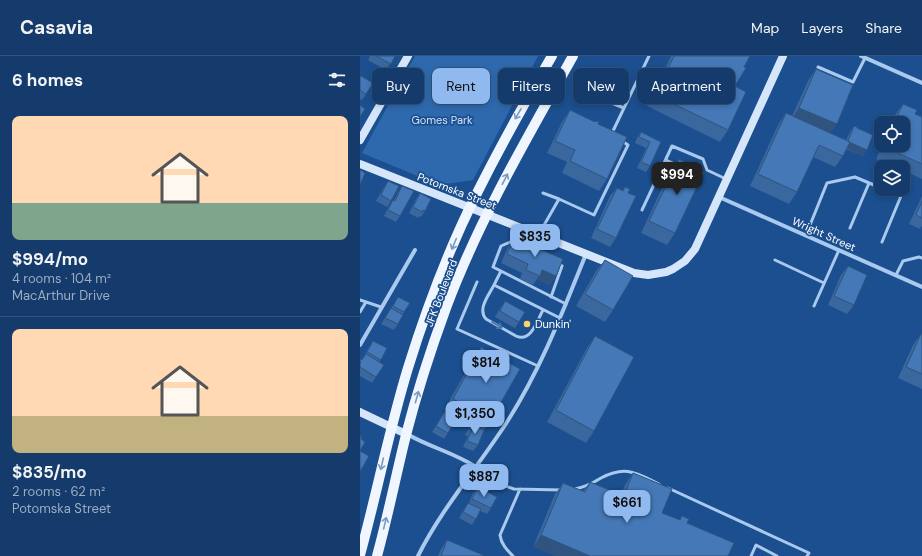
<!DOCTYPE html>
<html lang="en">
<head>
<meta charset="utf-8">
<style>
  body { margin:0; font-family:"DM Sans",sans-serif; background:#214673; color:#f1f3f6; height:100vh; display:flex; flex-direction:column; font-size:15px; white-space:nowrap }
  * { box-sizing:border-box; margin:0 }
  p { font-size:13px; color:#9dadc1 }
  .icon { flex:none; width:22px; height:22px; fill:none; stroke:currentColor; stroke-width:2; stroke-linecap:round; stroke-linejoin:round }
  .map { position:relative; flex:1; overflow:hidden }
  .panel { display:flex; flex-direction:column; background:#143b6b; width:360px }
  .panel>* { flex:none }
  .guide { position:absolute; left:12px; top:12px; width:380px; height:36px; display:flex; gap:8px }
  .tools { position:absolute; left:514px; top:60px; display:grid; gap:8px }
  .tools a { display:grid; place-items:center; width:36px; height:36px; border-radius:8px; background:#143b6b; box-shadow:0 2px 6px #0003,0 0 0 1px #33557e; font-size:20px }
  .price { position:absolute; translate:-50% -34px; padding:0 9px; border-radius:8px; background:#90b9f0; color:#111; font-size:13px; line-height:26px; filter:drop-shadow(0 1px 2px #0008) }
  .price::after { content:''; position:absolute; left:50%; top:24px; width:12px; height:9px; margin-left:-6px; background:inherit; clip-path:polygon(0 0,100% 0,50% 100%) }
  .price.current { background:#222; color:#fff }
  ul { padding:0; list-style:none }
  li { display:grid; align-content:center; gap:8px; height:212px; padding:0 12px }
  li+li { border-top:1px solid #33557e }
  li span { display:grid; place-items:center; height:124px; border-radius:8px; color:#555 }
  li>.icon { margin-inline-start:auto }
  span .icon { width:72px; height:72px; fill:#fffc; stroke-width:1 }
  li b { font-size:17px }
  h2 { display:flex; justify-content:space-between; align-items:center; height:48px; padding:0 12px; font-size:17px }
  .chip { padding:0 14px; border-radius:8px; background:#143b6b; box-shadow:0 2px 6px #0003,0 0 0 1px #33557e; font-size:14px; line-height:36px }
  .chip.current { background:#90b9f0; color:#111 }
  header { display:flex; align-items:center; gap:24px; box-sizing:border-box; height:56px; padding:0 20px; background:#143b6b; border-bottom:1px solid #33557e }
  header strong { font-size:19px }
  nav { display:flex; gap:22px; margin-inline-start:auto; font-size:14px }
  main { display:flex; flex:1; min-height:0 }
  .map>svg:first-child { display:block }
  .green { fill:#2e69ad }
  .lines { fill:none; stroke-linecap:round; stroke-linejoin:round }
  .lane { stroke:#a9c9ee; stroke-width:3 }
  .street { stroke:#a9c9ee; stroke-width:4 }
  .secondary { stroke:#d6e6fa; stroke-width:8 }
  .primary { stroke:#f0f6ff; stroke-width:10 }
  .wall { fill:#3a679d }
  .shaded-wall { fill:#305480 }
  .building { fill:#4478b7; stroke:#305480 }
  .oneway { stroke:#7b9ac1 }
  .oneway2 { stroke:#4674ac }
  .poi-dot { fill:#ffd166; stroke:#1b4f8f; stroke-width:1.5 }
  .labels { text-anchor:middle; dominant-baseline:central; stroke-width:3.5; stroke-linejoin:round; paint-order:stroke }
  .park-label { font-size:11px; fill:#cfe3fa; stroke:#1b4f8f }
  .street-label { font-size:11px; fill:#fff; stroke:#1b4f8f }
  .poi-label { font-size:11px; fill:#fff; stroke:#1b4f8f; text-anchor:start }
</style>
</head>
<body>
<header>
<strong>Casavia</strong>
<nav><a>Map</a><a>Layers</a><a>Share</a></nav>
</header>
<main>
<section class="panel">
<h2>6 homes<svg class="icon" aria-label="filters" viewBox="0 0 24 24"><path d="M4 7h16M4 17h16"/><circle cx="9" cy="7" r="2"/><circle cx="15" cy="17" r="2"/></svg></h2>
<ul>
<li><span style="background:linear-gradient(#ffd9b3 70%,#7fa58c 0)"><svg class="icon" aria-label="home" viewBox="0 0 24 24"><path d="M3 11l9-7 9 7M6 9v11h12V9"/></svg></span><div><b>$994/mo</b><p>4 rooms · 104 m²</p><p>MacArthur Drive</p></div></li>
<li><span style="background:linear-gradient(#ffd9b3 70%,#c2b280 0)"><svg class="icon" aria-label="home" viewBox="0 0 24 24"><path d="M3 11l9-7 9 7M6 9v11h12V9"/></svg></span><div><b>$835/mo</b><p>2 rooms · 62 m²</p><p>Potomska Street</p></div></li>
</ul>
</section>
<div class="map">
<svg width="562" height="500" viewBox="0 0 562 500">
  <rect width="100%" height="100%" fill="#1b4f8f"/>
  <path class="green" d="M55,0H178L113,124L79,129L2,97Z"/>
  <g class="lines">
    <path class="lane" d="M458,11L493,26L505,2
      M229,38L264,52
      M252,77L289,0
      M306,104L319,110
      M199,143L234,159L268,89L262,85
      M282,154L312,90L343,103L347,114L366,123
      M490,172L509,127
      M446,179L467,127L495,121L521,132
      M522,186L541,140L523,133
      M154,188L150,186L141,190L133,211L206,248
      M171,192L199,143L183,137
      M415,204L464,227
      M141,215L134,229L200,262
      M536,219L543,205L559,201L562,202
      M117,226L97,273L178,310
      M134,229C129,239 117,253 126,263L156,280C171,287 177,265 183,254
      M191,241L202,210L197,208
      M0,244L21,251
      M454,250L479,194
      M0,256L6,246
      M116,411C127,420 140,429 154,433L202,434
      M308,432L449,497L447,500
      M215,433C225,431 233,427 241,422C266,409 276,417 299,428
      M153,500C147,494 141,488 140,479L160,433
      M391,500L396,489L417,500"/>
    <path class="street" d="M501,0L562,27
      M359,141L562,231
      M0,289L55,194
      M47,378C69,391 95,397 116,411
      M58,500C82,452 118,411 147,366C181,313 203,255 226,198"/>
    <path class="secondary" d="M0,84L48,0
      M0,108L274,217L288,219L306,216L313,213L325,205L335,193L423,0
      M0,356L46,378"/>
    <path class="primary" d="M0,499C17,437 29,374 48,312C66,254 88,195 115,141C139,93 165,46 192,0
      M17,500C28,460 36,419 46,379C57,336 71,293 86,252C119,164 167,82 213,0"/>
  </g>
  <path class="wall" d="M10,0H35L26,14L8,4Z
    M311,0H390L375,30L368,74L360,86L287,50Z
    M456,13L470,77L486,84L490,76L494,70L497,72L503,100L486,93L483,100L475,111L453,101L437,136L429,148L390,130L418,69L426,57L432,60L448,25Z
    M0,21L6,38L2,44L0,43Z
    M543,48L555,58L562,61V123L543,114V111H535L516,103L522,89H543V67H531L534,60Z
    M210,54L238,68L247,123L239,135L202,117L207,106L187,97L202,66Z
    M281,76L301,86L290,110L286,116L277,112L286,92L275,87L277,82Z
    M319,103L315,177L307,189L281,177L310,115Z
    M28,125L31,145L27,151L16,145L24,131Z
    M42,130L40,160L36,166L24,160L29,150L33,144H34L38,136Z
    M265,131L268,137L256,182L250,191L231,182L250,140L257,132L263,134Z
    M60,137L65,155L61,161L60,160L58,162L49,157L56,143Z
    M562,140V170L560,173L549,168Z
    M154,182L196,220L189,229L177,223L173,229L160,223L162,217L141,207L148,191Z
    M245,204L253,254L245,266L216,250L236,215Z
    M488,210L494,249L487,258L468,249L481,219Z
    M38,241L44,256L38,268L34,274L21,268Z
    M145,245L159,266L155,272L135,261L141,251Z
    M561,278H562V333L538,322L553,289Z
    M235,280L234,375L226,387L187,366L227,292Z
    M13,285L21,304L19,306L16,321L12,327L0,320V304L3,302L9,291Z
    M121,291L131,364L124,374L118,389L113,395L103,391L108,380L105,379L111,369L84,354L113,303Z
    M85,355L88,377L84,383L72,376Z
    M273,417L302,457L319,464L322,460L329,463L173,491L195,438L203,427L223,435L230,426L261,439L265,429Z
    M118,431L131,452L127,458L120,455L112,469L99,462L104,453L108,447H109L113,437Z
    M87,484L123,500H78L81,493Z"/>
  <path class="shaded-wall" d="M439,52L477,68L468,80L431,64Z
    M487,85L507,94L503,100L483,91Z
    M182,214L196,220L189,229L177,223Z
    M181,479L230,500H195L173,491Z"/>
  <path class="building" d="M16,0H35L31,8Z
    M314,0H390L384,11L386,12L375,30L386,36L368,74L295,39Z
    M456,13L493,29L477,68L439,52Z
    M1,20L13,27L6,38L0,34V21Z
    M543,48L557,54L555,58L562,61V108L524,91L525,89H543V67H534Z
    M0,49L5,53L0,61Z
    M210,54L235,66L236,65L239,66L238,68L267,81L247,123L210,105L215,94L195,85Z
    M426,57L490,86L483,100L459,89L437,136L398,118Z
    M494,70L497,71V72L513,79L507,94L489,86H490L488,85Z
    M281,76L301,86L290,110L281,106L290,86L279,81Z
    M319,103L344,116L315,177L289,165Z
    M0,114L5,117L0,129Z
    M28,125L39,130L31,145L21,139Z
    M42,130L54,135L40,160L28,154L33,144L35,145Z
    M265,131L270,133L268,137L276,140L256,182L237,173L257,132L263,135Z
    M60,137L71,143L65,155L63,154L62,156L53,151Z
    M562,145V162L556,159Z
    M154,182L203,203L196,220L182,214L180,220L166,214L168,208L147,198Z
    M245,204L273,220L253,254L225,238Z
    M488,210L507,219L494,249L474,240Z
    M38,241L50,247L44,256L33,250Z
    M145,245L165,256L159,266L140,255Z
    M31,252L43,259L38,268L25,262Z
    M561,278H562V318L546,311Z
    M235,280L274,301L234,375L196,354Z
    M13,285L27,292L21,304L7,296Z
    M121,291L160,313L131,364L93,343Z
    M6,298L24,309L16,321L0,311V308L1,306H0V305L1,303L2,304Z
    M85,355L97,361L88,377L76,370Z
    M112,368L124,374L118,389L107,385L112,374L110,373Z
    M0,380L2,381L1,383L5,386L0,395Z
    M0,395L9,400L1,414H0Z
    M273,417L312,433L302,457L320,464L322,460L329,463L327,467L374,487L368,500H230L181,479L203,427L225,436L230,426L264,440Z
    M118,431L137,441L131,452L112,443Z
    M108,447L121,453L116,463L103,456Z
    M87,484L123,499V500H81Z"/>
  <defs><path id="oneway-shaft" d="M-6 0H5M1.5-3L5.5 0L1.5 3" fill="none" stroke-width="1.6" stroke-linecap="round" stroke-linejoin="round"/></defs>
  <g class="oneway">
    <use href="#oneway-shaft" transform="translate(158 58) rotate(120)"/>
    <use href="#oneway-shaft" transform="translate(145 123) rotate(-63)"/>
    <use href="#oneway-shaft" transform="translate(94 188) rotate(113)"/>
    <use href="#oneway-shaft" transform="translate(57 341) rotate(-74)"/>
    <use href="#oneway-shaft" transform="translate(22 408) rotate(103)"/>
    <use href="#oneway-shaft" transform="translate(25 467) rotate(-77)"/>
  </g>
  <use class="oneway2" href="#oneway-shaft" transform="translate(137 269) rotate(30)"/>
  <circle class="poi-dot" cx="167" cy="268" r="4"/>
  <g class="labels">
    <g class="park-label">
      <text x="82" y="64">Gomes Park</text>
    </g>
    <g class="street-label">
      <text transform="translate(97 135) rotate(21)">Potomska Street</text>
      <text transform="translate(464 178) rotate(24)">Wright Street</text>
      <text transform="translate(81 237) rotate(-69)">JFK Boulevard</text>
    </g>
    <g class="poi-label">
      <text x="175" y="268">Dunkin'</text>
    </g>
  </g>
</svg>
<div class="tools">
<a><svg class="icon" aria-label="locate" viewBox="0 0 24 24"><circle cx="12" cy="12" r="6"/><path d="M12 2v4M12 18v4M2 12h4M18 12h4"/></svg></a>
<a><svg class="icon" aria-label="layers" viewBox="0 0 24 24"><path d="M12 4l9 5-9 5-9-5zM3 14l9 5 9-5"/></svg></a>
</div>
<b class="price current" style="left:317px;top:140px">$994</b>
<b class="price" style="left:175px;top:202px">$835</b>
<b class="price" style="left:126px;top:328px">$814</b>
<b class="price" style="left:115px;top:379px">$1,350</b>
<b class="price" style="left:124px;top:442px">$887</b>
<b class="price" style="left:267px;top:468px">$661</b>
<div class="guide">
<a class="chip">Buy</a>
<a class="chip current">Rent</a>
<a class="chip">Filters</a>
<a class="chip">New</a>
<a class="chip">Apartment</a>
</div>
</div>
</main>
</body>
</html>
